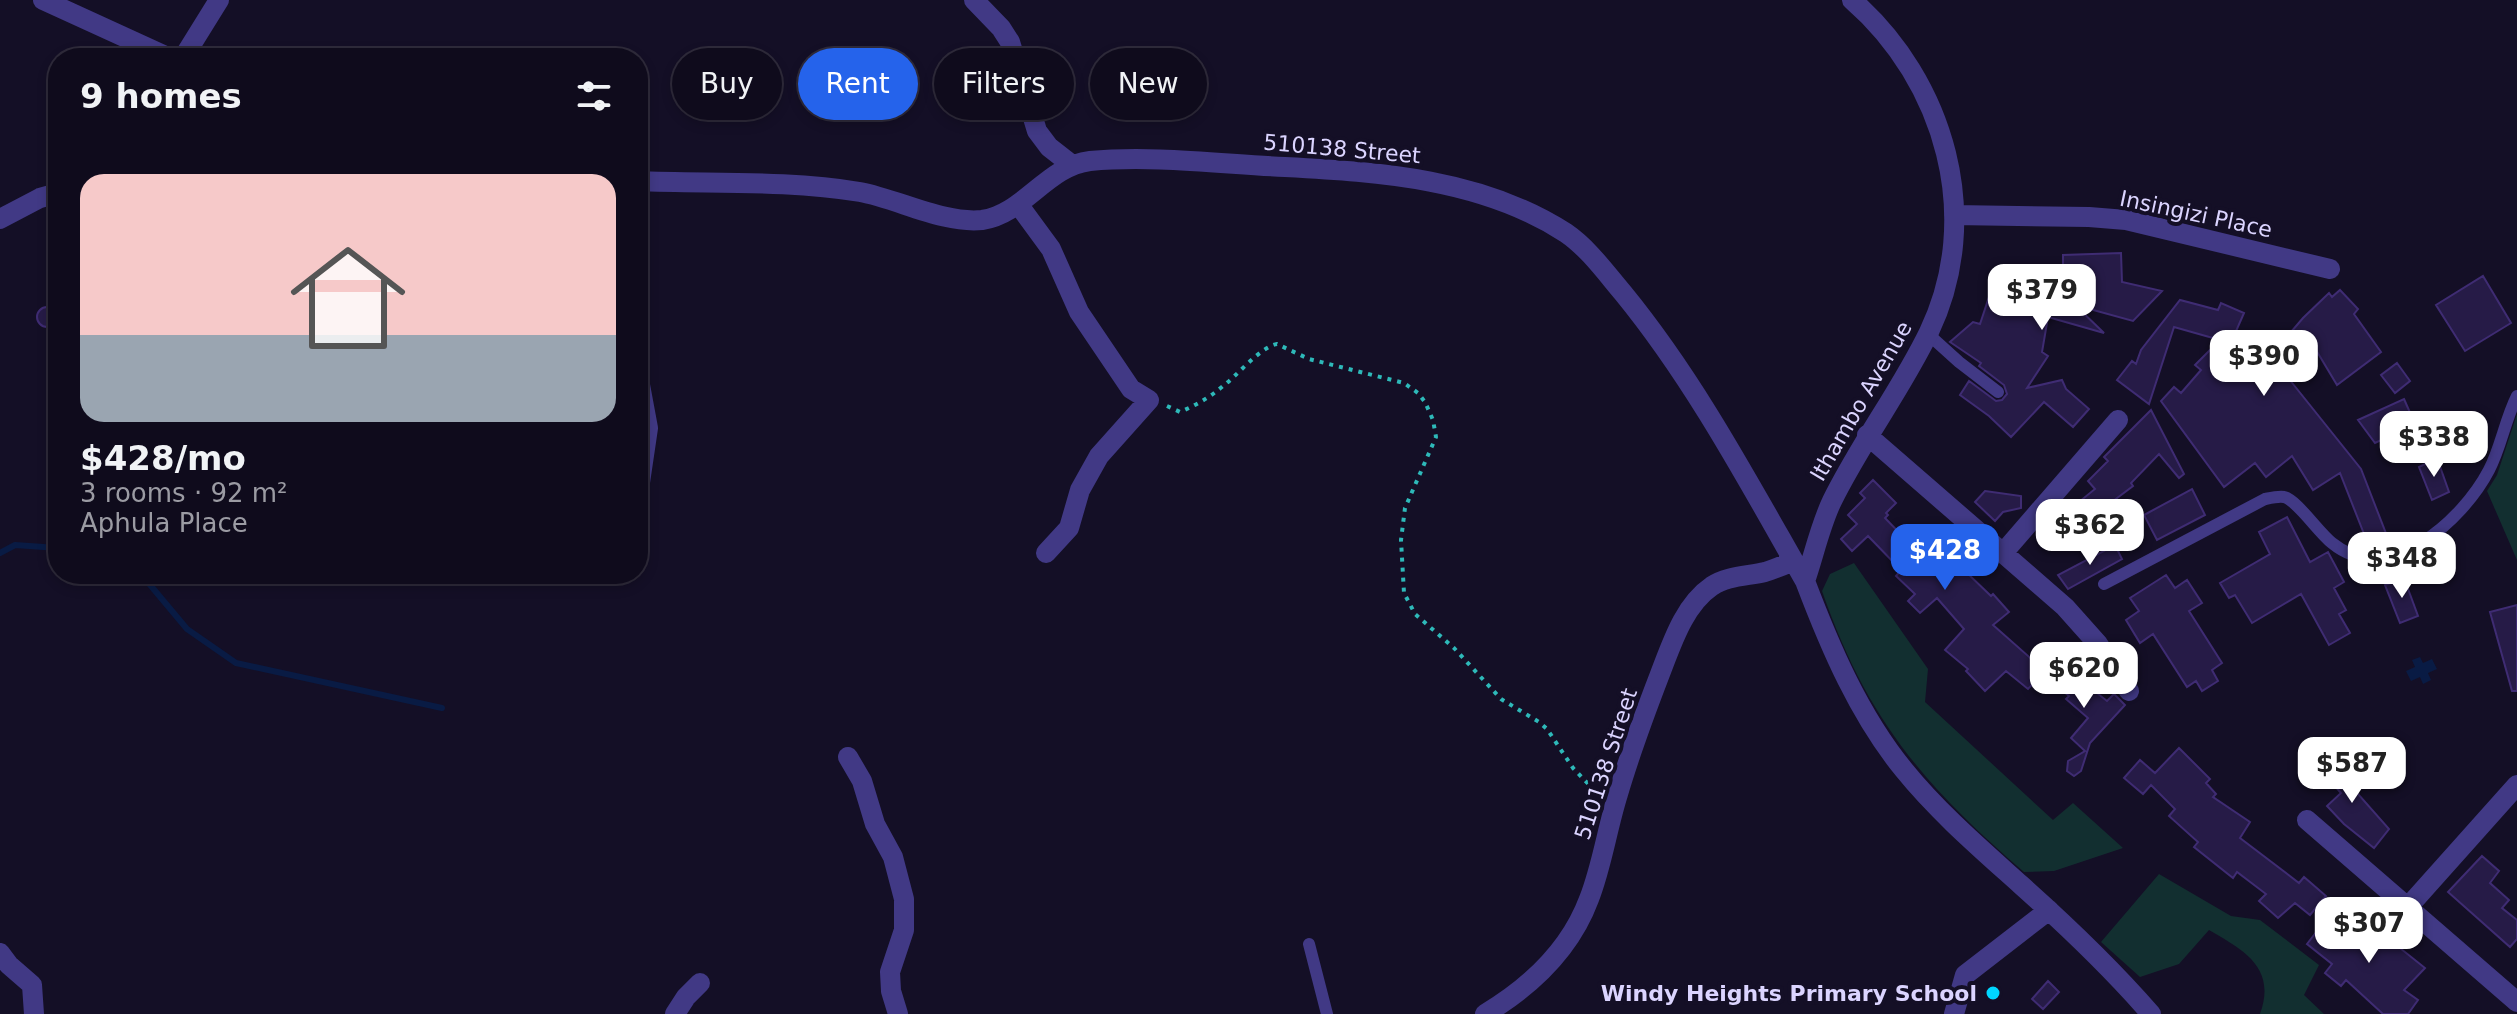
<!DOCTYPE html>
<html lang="en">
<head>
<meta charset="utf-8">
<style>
  body { margin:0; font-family:"DejaVu Sans",sans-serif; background:#181425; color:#f1f3f6; height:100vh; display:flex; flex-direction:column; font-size:30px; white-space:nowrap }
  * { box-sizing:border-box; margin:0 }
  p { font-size:26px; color:#9b9ba3 }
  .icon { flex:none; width:44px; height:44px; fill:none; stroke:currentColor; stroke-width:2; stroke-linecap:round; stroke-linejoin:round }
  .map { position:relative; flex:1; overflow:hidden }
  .sheet { position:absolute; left:48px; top:48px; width:600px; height:536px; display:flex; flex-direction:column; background:#0f0b1c; border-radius:32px; box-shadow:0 4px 12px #0003,0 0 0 2px #2f2b3b }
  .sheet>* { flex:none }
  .hud { position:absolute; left:672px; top:48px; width:760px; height:72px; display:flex; gap:16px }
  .price { position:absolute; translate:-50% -68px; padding:0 18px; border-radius:16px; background:#fff; color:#222; font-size:26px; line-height:52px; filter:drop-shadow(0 2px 4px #0008) }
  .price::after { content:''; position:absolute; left:50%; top:48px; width:24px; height:18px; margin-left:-12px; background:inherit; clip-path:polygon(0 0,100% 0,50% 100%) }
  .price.active { background:#2563eb; color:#fff }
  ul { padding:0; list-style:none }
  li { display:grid; align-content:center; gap:16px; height:424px; padding:0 32px }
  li+li { border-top:2px solid #2f2b3b }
  li span { display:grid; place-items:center; height:248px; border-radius:24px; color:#555 }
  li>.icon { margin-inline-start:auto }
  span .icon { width:144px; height:144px; fill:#fffc; stroke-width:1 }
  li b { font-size:34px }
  h2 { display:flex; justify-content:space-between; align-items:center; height:96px; padding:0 32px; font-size:34px }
  .tag { padding:0 28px; border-radius:36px; background:#0f0b1c; box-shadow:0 4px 12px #0003,0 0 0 2px #2f2b3b; font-size:28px; line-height:72px }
  .tag.active { background:#2563eb; color:#fff }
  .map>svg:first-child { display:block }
  .green { fill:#122f30 }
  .water { fill:#091b44 }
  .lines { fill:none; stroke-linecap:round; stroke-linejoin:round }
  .stream { stroke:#091b44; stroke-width:6 }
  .building { fill:#261b47; stroke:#3f2c73; stroke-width:2 }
  .path { stroke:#2eb9b9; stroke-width:4; stroke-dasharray:4 6; stroke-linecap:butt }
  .lane { stroke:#413985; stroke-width:12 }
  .street { stroke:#413985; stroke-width:20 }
  .poi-dot { fill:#00d6ff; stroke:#140f26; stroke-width:3 }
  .labels { text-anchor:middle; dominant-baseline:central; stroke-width:8; stroke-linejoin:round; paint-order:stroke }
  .street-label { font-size:22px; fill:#dbd4ff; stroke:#140f26 }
  .poi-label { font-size:22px; font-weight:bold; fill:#dbd4ff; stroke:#140f26; text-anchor:end }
</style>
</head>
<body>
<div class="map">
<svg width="2517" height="1014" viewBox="0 0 2517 1014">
  <rect width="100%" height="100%" fill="#140f26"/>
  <path class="green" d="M2517,414V560L2487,491L2497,475Z
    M1854,563L1928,669L1925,702L2053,820L2073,803L2123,848L2054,871L2024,872C1924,786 1866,718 1822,591L1830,574Z
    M2159,874L2231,916L2260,920L2319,965L2304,995L2324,1014H2260C2277,967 2243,950 2209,930L2179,964L2140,977L2101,942Z"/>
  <path class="water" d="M2420,657L2423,663L2432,659L2437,669L2428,673L2431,680L2423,684L2420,677L2411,681L2406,671L2415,667L2412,660Z"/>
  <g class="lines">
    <path class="stream" d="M0,553L15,545L58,548
      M141,574L187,629L236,663L442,708"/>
  </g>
  <path class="building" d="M2121,253L2122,282L2162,291L2133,321L2075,305L2104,333L2048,317L2042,352L2048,356L2027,388L2062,380L2066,389L2089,409L2073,427L2044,402L2011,437L1989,416L1960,395L1969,381L1996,401L2002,400L2007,394L2004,385L1979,366L1981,363L1950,342L1973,322L1980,324L1998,270L2021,275L2063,270V255Z
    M2483,276L2511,323L2465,351L2436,305Z
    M2340,290L2358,309L2354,314L2381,352L2337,385L2316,350L2285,374L2361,469L2387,536L2368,544L2340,473L2313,490L2292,456L2266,477L2255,463L2224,487L2161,401L2174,387L2181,393L2201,370L2195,365L2220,340L2174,327L2149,404L2117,380L2132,361L2136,364L2141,350L2180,300L2218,310L2221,303L2244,313L2226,354L2244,371L2266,356L2271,364L2296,337L2291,332L2303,318L2329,293L2332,297Z
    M37 317a10 10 0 1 1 20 0a10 10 0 1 1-20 0Z
    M2397,363L2410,381L2395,393L2381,375Z
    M2404,399L2415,424L2375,443L2358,420Z
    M2151,410L2184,474L2179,478L2159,454L2131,483L2133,486L2080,526L2068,511L2095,489L2088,481L2108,461L2104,457Z
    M2451,428L2458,449L2421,461L2412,441Z
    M2437,458L2449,492L2432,500L2419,467Z
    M1873,480L1896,503L1886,513L1888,515L1885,518L1910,544L1928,527L1948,549L1953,544L1966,557L1963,561L1970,567L1966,572L1991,596L1993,594L2009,612L1993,625L2045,671L2028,689L2006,671L1985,691L1966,671L1968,669L1945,650L1964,629L1937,598L1920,613L1908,601L1915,594L1896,576L1901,570L1868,536L1852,551L1841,539L1857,524L1848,515L1865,498L1860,493Z
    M2192,489L2205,515L2157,540L2144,515Z
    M1985,491L2021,496V508L2003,512L1995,521L1975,502Z
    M2287,517L2310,562L2328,552L2344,582L2334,588L2346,610L2339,614L2350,633L2329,645L2301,594L2252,623L2235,595L2229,598L2220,583L2270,554L2259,532Z
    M2115,545L2122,559L2068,589L2058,575Z
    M2166,575L2175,588L2187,580L2202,603L2189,611L2222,663L2212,670L2218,681L2202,691L2196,681L2187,687L2153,634L2140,643L2126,620L2139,611L2130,598Z
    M2404,578L2418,616L2400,623L2385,585Z
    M2517,605V691H2512L2490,612Z
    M2057,661L2107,701L2114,694L2125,705L2090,743L2081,771L2074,776L2067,771L2068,761L2085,751L2071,738L2088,718L2066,699L2069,696L2045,676Z
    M2179,748L2210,779L2206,783L2216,794L2213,797L2250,822L2240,838L2299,883L2304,877L2326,896L2310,915L2295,903L2278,918L2259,901L2266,894L2237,872L2233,878L2194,847L2198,842L2169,816L2175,809L2151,785L2143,794L2124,778L2140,760L2155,773Z
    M2330,753L2350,785L2389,829L2374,848L2344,824L2327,806L2341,793L2314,762Z
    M2482,856L2499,871L2490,883L2509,900L2502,908L2517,920V939L2510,947L2448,892Z
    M2328,917L2352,938L2366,921L2425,968L2404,990L2418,1000L2408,1014H2383L2346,980L2341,986L2325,973L2332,964L2307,944Z
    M2048,981L2059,992L2043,1009L2032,999Z"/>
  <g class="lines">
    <path class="path" d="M1167,406L1180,412C1196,405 1209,398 1223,386C1238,375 1260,347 1277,344L1309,359L1404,383L1418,393L1425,402L1433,420L1436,437L1405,508L1401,540L1404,593L1415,614L1454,648L1501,699L1539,722L1547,729L1573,768L1597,793"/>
    <path class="lane" d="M1928,334L1959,362L1998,392
      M2104,584L2265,499C2270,498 2279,496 2284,497C2297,500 2318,532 2332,543C2388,589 2463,520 2489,470C2501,447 2505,420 2517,396
      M1309,944L1327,1014"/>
    <path class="street" d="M43,0L170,58
      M974,0L1001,28L1010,42L1037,131L1049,147L1072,165
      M1852,0C1945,81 1984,217 1929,332C1901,390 1861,442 1832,501C1820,526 1814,555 1805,581C1830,647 1859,715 1904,770C1938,812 1981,849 2021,885C2067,926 2111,968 2151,1014
      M183,58L219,0
      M638,181C711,184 787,180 860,192C898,199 944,224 982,220C1024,214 1047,166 1090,161C1151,155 1223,164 1285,167C1380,172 1483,179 1566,233C1588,248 1606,273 1623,293C1695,381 1749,483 1805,581
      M1018,204L1051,249L1079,312L1131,389L1149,400L1099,456L1080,490L1069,528L1046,553
      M1954,215L2089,217L2126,220L2330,269
      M0,219L40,198L58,193
      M638,374L648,428L638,496
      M1867,435L2065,607L2098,644L2129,691
      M2003,553L2118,420
      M848,757L862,781L875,824L893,857L904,899V930L890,972L891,991L898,1014
      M2307,820L2517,1002
      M2408,907L2517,785
      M0,953L9,965L32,985L34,1014
      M675,1014L686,997L700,983
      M1485,1014C1530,987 1570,950 1589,899C1602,866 1607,829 1618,794C1630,753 1645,713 1660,674C1672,643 1684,605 1712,586C1726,576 1748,576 1765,572C1775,569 1784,565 1793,561
      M1954,1014L1965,975L2049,910"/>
  </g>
  <circle class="poi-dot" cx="1993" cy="993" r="8"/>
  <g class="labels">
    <g class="street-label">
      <text transform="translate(1342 149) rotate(5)">510138 Street</text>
      <text transform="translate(2196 214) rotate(12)">Insingizi Place</text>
      <text transform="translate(1861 401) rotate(-60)">Ithambo Avenue</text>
      <text transform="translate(1606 764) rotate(-72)">510138 Street</text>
    </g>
    <g class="poi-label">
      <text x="1977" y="993">Windy Heights Primary School</text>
    </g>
  </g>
</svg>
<b class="price" style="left:2042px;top:332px">$379</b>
<b class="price" style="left:2264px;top:398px">$390</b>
<b class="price" style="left:2434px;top:479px">$338</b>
<b class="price" style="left:2090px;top:567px">$362</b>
<b class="price active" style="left:1945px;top:592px">$428</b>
<b class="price" style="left:2402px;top:600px">$348</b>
<b class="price" style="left:2084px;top:710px">$620</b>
<b class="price" style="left:2352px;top:805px">$587</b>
<b class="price" style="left:2369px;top:965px">$307</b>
<div class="hud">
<a class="tag">Buy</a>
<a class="tag active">Rent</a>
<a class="tag">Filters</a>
<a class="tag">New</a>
</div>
<section class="sheet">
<h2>9 homes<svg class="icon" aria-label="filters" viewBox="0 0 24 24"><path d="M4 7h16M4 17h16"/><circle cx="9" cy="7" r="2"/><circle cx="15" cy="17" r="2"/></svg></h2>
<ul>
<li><span style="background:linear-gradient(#f6c9c9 65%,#9aa5b1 0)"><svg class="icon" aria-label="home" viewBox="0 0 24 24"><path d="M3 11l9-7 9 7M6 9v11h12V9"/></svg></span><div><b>$428/mo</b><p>3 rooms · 92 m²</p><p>Aphula Place</p></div></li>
</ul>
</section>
</div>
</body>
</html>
